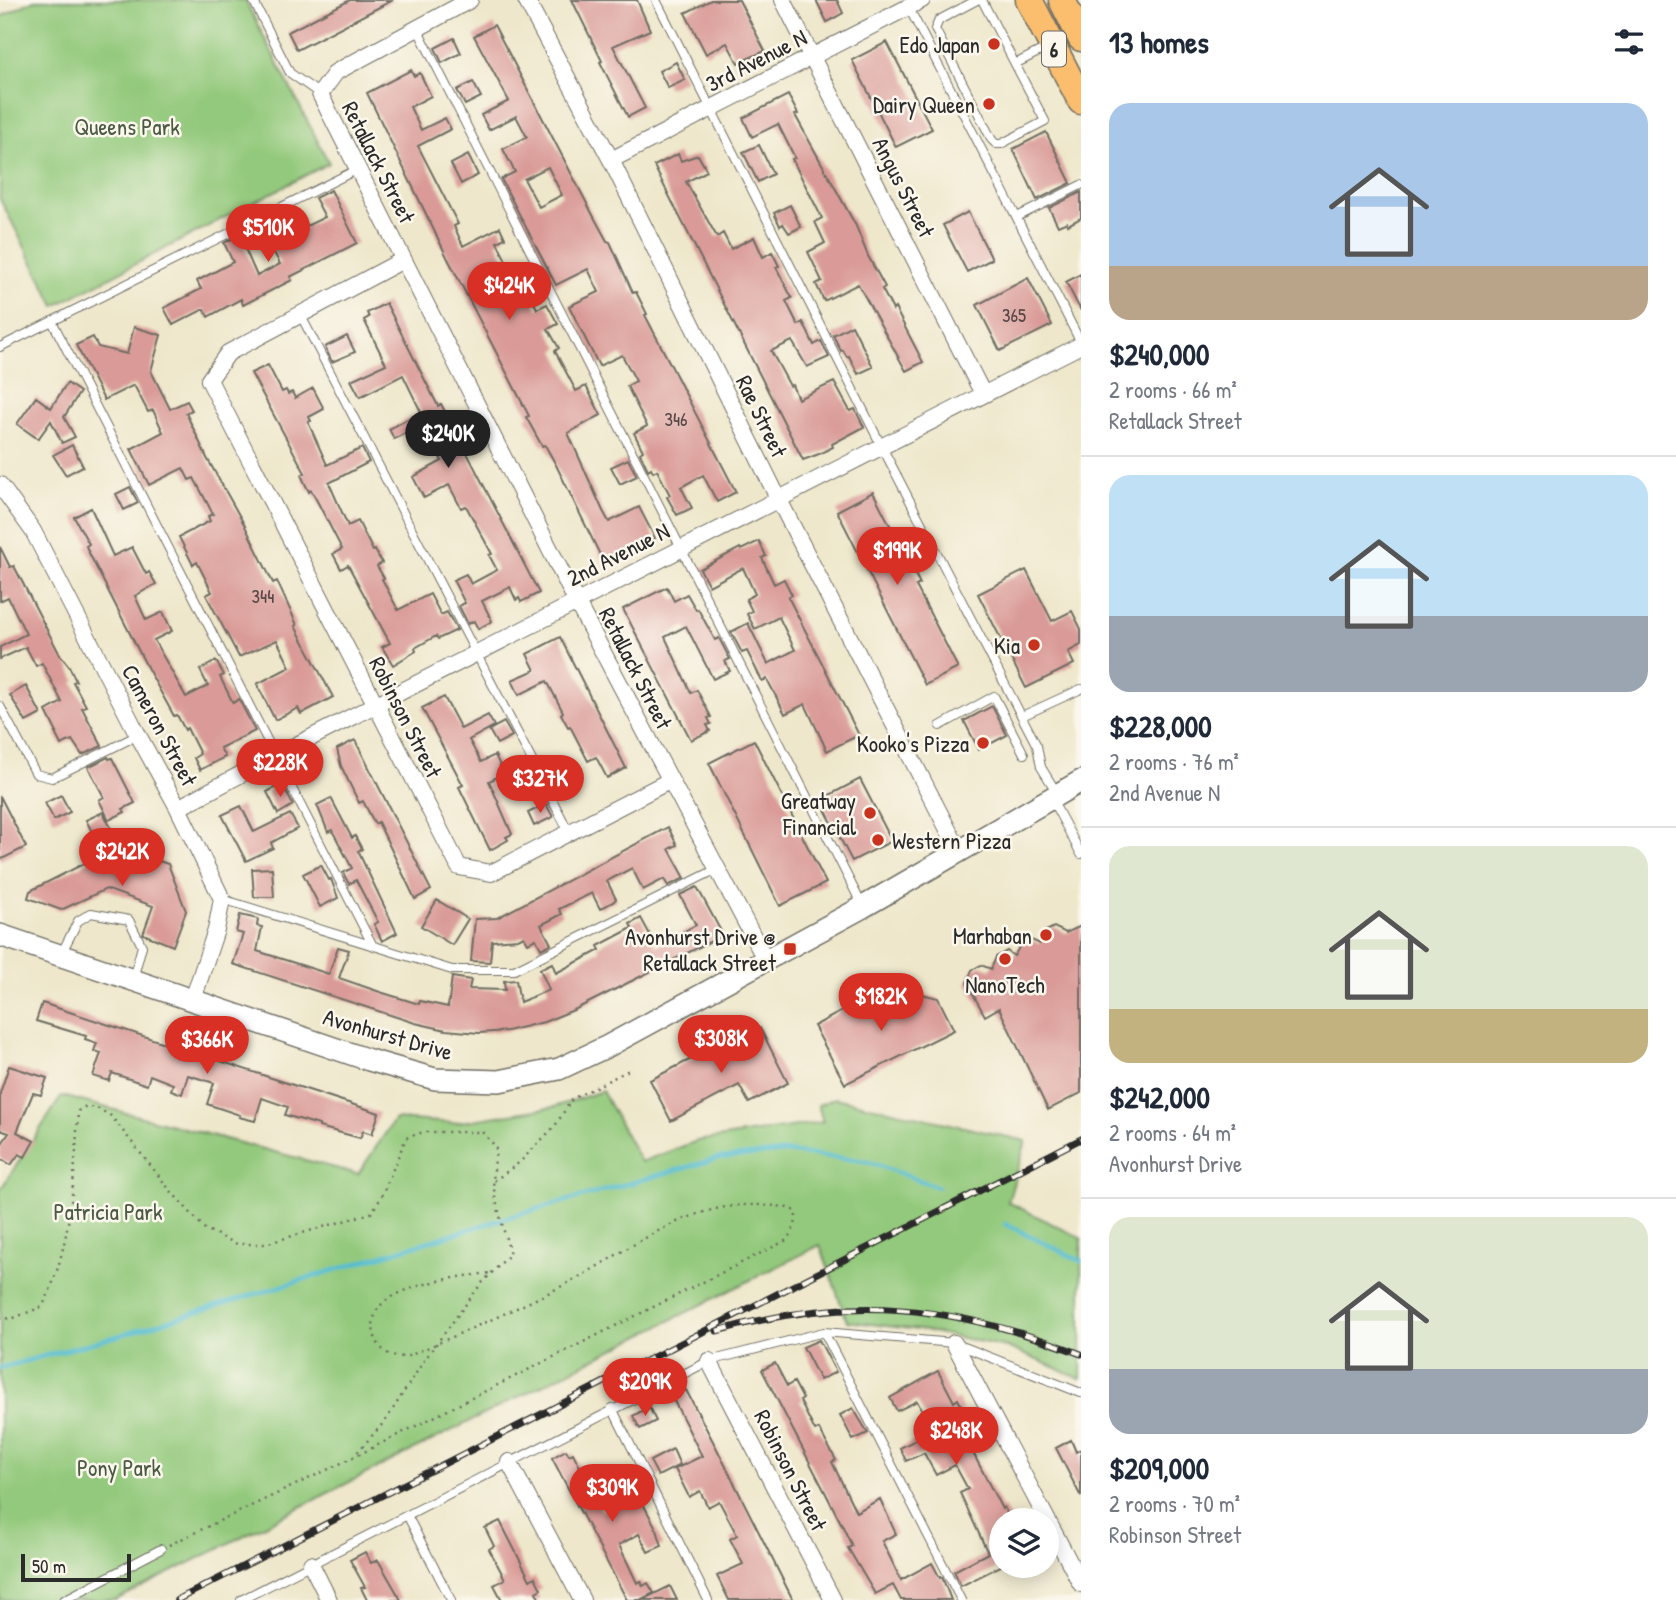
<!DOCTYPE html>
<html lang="en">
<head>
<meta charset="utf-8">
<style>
  body { margin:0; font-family:"Patrick Hand",sans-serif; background:#f6f6f7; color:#1f2937; height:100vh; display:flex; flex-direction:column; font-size:26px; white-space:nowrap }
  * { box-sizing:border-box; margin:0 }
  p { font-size:23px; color:#747a83 }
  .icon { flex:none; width:38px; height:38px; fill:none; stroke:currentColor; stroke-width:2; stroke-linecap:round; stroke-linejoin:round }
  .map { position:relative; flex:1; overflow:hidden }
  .sheet { display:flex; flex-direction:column; background:#fff; width:595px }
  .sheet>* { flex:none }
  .buttons { position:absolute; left:989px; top:1508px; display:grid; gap:14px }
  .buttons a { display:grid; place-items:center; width:70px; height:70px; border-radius:50%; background:#fff; box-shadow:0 4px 18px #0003; font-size:35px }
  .scale { position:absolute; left:21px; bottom:18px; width:110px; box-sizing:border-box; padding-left:7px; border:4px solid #2b2b2b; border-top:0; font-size:19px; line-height:24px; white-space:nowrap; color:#2b2b2b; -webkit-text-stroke:5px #fbf7ec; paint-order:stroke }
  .price { position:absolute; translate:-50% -60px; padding:0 16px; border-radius:24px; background:#d93025; color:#fff; font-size:23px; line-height:46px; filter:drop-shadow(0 2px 4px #0008) }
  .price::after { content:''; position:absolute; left:50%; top:42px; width:21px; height:16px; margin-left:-10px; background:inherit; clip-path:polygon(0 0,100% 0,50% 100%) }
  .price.selected { background:#222; color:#fff }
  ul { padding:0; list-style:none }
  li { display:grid; align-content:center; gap:14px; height:371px; padding:0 28px }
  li+li { border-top:2px solid #e0e1e3 }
  li span { display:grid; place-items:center; height:217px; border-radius:21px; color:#555 }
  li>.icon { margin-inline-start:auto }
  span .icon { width:126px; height:126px; fill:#fffc; stroke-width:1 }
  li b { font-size:30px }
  h2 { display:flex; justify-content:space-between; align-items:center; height:84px; padding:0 28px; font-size:30px }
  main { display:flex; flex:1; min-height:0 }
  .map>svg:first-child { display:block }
  .green { fill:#93c97c; stroke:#5f7a54; stroke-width:2 }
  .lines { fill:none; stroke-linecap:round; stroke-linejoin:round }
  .stream { stroke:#54bdd1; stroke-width:4.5 }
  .building { fill:#da9b98; fill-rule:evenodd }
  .service-casing { stroke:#6f6d63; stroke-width:10 }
  .minor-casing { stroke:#6f6d63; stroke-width:18 }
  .tertiary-casing { stroke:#6f6d63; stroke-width:24 }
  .primary-casing { stroke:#6f6d63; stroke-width:29 }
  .path { stroke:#6f6d63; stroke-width:2.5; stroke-dasharray:2 5; stroke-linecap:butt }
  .service { stroke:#fff; stroke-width:8 }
  .minor { stroke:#fff; stroke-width:16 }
  .tertiary { stroke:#fff; stroke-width:21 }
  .primary { stroke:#fbbe6e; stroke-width:26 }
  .rail-casing { stroke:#2b2b2b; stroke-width:7 }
  .rail { stroke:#fbf7ec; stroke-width:4.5; stroke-dasharray:13; stroke-linecap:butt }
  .poi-dot { fill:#c8321e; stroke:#fbf7ec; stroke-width:2.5 }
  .labels { text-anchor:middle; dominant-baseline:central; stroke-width:5; stroke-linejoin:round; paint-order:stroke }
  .number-label { font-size:19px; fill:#574746 }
  .shield { fill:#fbf7ec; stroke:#696865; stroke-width:2 }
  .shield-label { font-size:21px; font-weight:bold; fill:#2b2b2b }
  .poi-label { font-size:23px; fill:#2b2b2b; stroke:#fbf7ec; text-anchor:end }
  .street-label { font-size:23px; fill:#2b2b2b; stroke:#fbf7ec }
  .park-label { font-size:23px; fill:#4a5a43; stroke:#fbf7ec }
</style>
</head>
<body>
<main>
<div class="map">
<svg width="1081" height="1600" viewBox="0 0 1081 1600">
  <rect width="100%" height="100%" fill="#fbf7ec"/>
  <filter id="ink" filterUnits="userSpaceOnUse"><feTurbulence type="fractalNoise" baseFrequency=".0143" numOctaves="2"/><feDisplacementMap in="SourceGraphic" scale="14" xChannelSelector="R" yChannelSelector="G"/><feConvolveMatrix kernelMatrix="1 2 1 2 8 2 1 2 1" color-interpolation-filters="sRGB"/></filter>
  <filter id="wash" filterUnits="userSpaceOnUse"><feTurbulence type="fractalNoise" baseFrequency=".00686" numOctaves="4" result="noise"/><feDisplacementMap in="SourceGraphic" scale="28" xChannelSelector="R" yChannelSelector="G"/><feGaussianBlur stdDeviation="1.57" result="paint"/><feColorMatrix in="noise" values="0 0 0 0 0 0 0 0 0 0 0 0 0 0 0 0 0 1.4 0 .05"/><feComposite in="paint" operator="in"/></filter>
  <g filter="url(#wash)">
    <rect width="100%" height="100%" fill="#eee7cb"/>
    <path class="green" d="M34,0H245L329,163L55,306L0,199V17Z
      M602,1091L641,1162L697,1141L823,1122L818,1105L835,1098L1026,1141L1008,1202L1081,1238V1379L1007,1347L927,1331L847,1321L820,1245L116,1600H0V1190L62,1096L358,1174L395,1119L454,1123L554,1107Z"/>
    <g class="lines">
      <path class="stream" d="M1005,1224L1081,1261
        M0,1368L121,1335L509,1217L720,1158L786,1152L866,1161L938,1187"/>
    </g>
    <g id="blocks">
      <path class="building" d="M350,0H393L297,50L288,32Z
        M572,0H637L650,30L613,46L645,108L628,117L600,62L602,61Z
        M711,0H739L765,51L738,63L727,43L706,54L685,13Z
        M816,0H837L843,13L827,22Z
        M494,25L595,219L607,241L610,242L633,293L636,292L647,314L645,315L736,492L717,502L703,475L681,487L692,508L677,515L667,497L670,495L657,470L653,472L651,468L648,470L640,453L643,451L634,433L647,426L627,386L636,381L622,355L599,366L569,306L599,292L588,269L556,285L501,179L515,172L503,149L527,137L516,116L489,130L481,115L509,101L474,36ZM548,167L562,195L539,207L524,179Z
        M454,38L461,53L442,63L435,48Z
        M887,42L932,129L896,147L852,60Z
        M676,62L685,80L668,88L659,71Z
        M411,70L414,76L420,73L431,96L410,107L421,130L445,118L451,129L418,146L458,224L454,226L463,246L500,227L505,238L497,242L519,288L526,285L537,309L547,304L558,324L548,329L559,348L555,351L576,391L586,386L601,415L568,433L603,511L609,522L639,507L655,538L604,563L556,465L545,445L542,446L526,417L529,416L447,257L367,93Z
        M473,82L481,97L465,105L457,90Z
        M788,95L798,114L795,115L856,226L868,256L885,287L882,289L893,310L895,308L923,362L906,371L858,284L824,301L816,284L822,281L808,252L825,243L815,222L822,218L792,159L795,158L778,124L752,137L743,118Z
        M1046,132L1071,183L1037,200L1013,149Z
        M759,145L773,174L758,182L743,152Z
        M678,154L681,161L698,155L707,171L686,182L717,237L723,233L731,249L754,237L763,257L772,252L779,266L776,267L792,298L786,301L798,325L803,322L814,345L821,341L829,357L807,367L792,341L771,351L790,386L792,385L798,399L834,382L850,411L855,409L864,427L832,444L833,447L819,454L803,460L654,166Z
        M468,155L478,175L461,184L451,164Z
        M331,190L357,243L290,277L292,280L243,305L241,299L208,317L204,309L173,325L164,308L201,289L197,281L233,262L224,243L239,235L257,276L280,264L268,241L294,229L296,231L325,217L315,198Z
        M1081,192V218L1068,225L1067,222L1058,226L1049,208Z
        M790,205L801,227L789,233L783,224L780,226L774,213Z
        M968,212L992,259L967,272L943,225Z
        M1081,274V311L1066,282Z
        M1028,278L1052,325L1000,351L977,305Z
        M386,303L438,406L441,404L451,423L448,424L461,451L465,449L539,593L521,602L519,598L516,600L510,587L482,601L492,621L478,629L474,621L468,624L459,606L465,603L453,580L466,574L471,584L497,570L489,555L492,554L466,506L461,508L449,485L424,498L413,477L442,461L428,434L420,438L415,428L394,439L389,429L421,412L403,375L360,397L351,380L386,364L364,320L369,317L367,313Z
        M852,325L873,367L858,374L849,356L847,357L843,350L841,351L833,335Z
        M134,327L161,335L151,371L170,409L187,401L192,410L186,413L207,458L244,524L273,583L277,581L297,625L295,626L333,697L301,714L298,708L275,720L257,684L290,667L277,640L239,657L206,595L212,592L197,562L193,565L179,537L210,521L208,516L213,514L194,478L189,480L183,468L149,485L131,449L163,432L153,410L148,412L134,385L104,400L76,345L93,337L98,347L127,354Z
        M347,336L355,352L332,362L325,347Z
        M268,365L282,392L286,390L288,394L292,392L295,398L313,388L324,409L309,417L311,421L308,422L327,465L362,448L369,462L329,483L348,526L358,521L373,551L375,550L382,563L377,566L384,578L382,579L398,610L430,594L441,615L447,612L457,630L438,639L436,636L415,648L416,651L393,665L382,647L390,643L348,565L341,569L333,554L342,549L317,501L311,490L309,492L301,475L305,473L251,373Z
        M67,383L80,392L64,417L75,437L62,443L51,421L38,439L17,424L36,397L51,408Z
        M72,445L83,466L66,475L53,455Z
        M628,459L637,476L620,484L611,467Z
        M130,487L138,503L124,510L116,494Z
        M873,492L920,584L916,586L958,668L925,685L837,511Z
        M91,508L113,556L132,547L146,574L149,572L156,584L135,596L146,620L163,612L172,631L154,640L186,697L208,686L200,670L216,661L224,675L220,677L233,703L239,699L255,731L220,748L225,757L200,770L194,758L200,754L187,728L185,730L177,715L174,716L148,669L89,553L86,546L89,544L74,517Z
        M759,541L766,556L762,558L774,584L784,579L792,595L788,597L859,735L827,751L805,704L785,714L767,679L762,681L747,651L742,653L731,632L748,623L768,664L795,650L779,617L755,629L747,614L752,611L746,599L755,594L743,568L709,586L700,569L740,548L741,550Z
        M0,547L10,567L14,566L60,655L69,666L76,681L73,682L86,706L82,708L102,746L82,755L72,740L61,745L55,733H57L46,711L62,702L42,663L36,666L26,647L0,659V647L26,634L8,597L0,601Z
        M1026,570L1052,621L1072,611L1081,629V645L1068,652L1074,664L1026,688L978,594Z
        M667,587L674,601L687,594L696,610L698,609L715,640L719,638L730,659L725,661L730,671L713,679L686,626L665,637L691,693L697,690L711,717L708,718L711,724L707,725L710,731L691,740L623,609Z
        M560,637L626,768L607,778L596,757L588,761L570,726L568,727L561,714L563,712L547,681L519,695L512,680L535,670L527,654Z
        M26,686L41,714L26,722L10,695Z
        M444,697L461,729L488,715L494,726L469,740L481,762L495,755L504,774L489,781L512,834L506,837L508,840L490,850L459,787L463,785L422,708Z
        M992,706L1007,735L979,750L964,721Z
        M504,722L512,736L497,744L489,730Z
        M355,740L431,890L415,899L378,822L375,824L363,801L359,803L341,766L337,749Z
        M754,740L826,883L780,906L709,763Z
        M108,757L109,759L112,758L135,803L123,809L125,812L109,820L99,800L104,797L88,767Z
        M860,779L892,841L852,861L820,800Z
        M282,784L293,805L278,814L267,792Z
        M61,795L70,812L54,820L45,803Z
        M0,796L26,847L0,860Z
        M331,798L352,838L355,836L362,849L358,851L397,933L382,941L374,924L378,922L356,880L349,884L343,873L352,868L332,830L328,832L317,805Z
        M546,804L553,817L534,826L528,813Z
        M241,806L254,832L290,814L298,828L271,843L273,848L246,861L222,815Z
        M103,812L111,828L94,836L86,820Z
        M668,827L677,845L669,849L685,878L668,886L664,879L643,890L632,868L607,881L616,899L613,902L600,909L592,893L559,909L562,914L541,925L551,944L541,949L536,939L528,943L524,936L518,939L492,941L490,962L471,961L475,919L497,918Z
        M96,840L168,864L186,911L173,946L143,934L153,906L106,889L61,910L28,898L30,891L103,854Z
        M321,865L329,880L331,879L338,898L320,907L303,874Z
        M272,868L274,897H254L252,869Z
        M697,887L723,935L576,1009L544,1022L507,1031L479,1033L446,1030L415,1023L233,964L243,934L236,932L240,915L258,919L257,926L262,927L257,951L329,974L338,947L349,950L339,978L380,992L419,1004L420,1001L448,1007L452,977L471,980L469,989L505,990L504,981L516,980L520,1002L549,990L540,969L552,963L556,973L600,950L598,946L632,928L630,924L641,918L656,946L696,925L680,895Z
        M437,900L468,919L452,945L421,926Z
        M1081,926V1093L1048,1110L999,1008L985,1016L967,983L972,970L981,965L991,969L996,957L1007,951L1014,956L1021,944L1029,939L1040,944L1044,932L1054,927L1066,933Z
        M922,994L938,998L954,1030L845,1084L814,1026L857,1003L873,1009L900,995L912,999Z
        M42,1003L379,1113L372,1134L363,1131L360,1138L319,1127V1125L285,1115L288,1107L262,1098L255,1121L239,1117L240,1115L207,1104L214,1083L188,1075L182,1094L171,1090L173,1084L150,1075L147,1085L112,1073L109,1081L93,1076L101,1053L94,1051L97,1043L85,1039L86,1036L36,1021Z
        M760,1028L788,1083L749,1103L739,1085L671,1121L650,1080L707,1051L708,1054Z
        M9,1066L47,1078L41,1095L33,1093L17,1132L34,1141L25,1157L19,1154L11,1165L0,1158V1146L9,1133L0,1130V1093Z
        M819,1340L836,1372L820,1380L803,1347Z
        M775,1363L787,1386L794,1382L803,1399L800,1401L815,1431L819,1429L836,1460L832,1462L856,1512L880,1499L896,1534L882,1541L901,1580L932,1563L940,1578L942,1577L951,1600H901L893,1585L875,1594L848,1548L852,1546L842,1525L762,1370Z
        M938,1371L954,1402L958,1399L963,1409L959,1411L961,1415L955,1418L1002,1509L1004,1507L1011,1521H1001V1566L961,1586L954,1571L988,1553L960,1493L968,1489L955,1465L936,1475L924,1453L906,1461L900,1448L933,1431L917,1401L897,1411L890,1398Z
        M686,1390L717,1449L793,1600H729L717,1576L743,1564L730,1539L737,1535L719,1501L708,1507L700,1491L689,1497L675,1469L702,1456L672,1397Z
        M649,1407L656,1421L640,1429L633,1416Z
        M853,1408L868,1433L853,1440L840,1415Z
        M1071,1440L1076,1452L1081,1449V1497L1056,1448Z
        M673,1449L680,1465L658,1476L650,1461Z
        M566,1450L569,1455L573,1453L602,1511L625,1499L623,1495L639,1486L645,1498L641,1500L657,1530L662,1546L648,1552L639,1534L619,1545L637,1583L641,1581L643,1586L648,1583L654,1593L640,1600H627L552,1458Z
        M500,1521L530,1580L535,1577L541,1589L536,1592L540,1600H502L494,1585L505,1579L489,1549L494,1546L485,1528Z
        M365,1552L371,1563L378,1560L401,1600H367L361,1588L365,1587L350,1560Z
        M670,1586L677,1600H642Z"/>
    </g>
  </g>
  <g filter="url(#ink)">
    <use href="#blocks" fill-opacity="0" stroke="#6f6d63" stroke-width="2"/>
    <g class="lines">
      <g class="service-casing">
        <path id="service" d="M253,0L290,73L320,94
          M656,0L881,445L1037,746L1041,767L1057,793
          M977,0L939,20L935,29L992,140L996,144H1001L1045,121L1015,64
          M982,0L1015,64L1050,46
          M908,6L1081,343
          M417,28L863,907
          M1017,217L1081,185
          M300,314L570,834
          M52,321L372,944
          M0,347L358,169
          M0,706L36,774L52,778L138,735
          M1022,716L1081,689
          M940,726L994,696L1024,754
          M1051,798L1081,854
          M222,899L452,970H514L717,869
          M61,954L78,921L91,913L129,920L142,946L133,979
          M824,1332L961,1600
          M612,1408L708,1600
          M407,1515L451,1600
          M64,1600L161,1549
          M241,1600L709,1361L824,1332L954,1343L1081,1393"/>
      </g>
      <g class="minor-casing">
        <path id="minor" d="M470,0L336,72L320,94L576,601L765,959
          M526,0L611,160L778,498L959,851
          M783,0L983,394
          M611,160L922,0
          M403,260L228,353L209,380L459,867L491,873L669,781
          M0,485L33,531L138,735L178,808L222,899L216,930L193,999
          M178,808L275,756L1081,345
          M954,1343L1081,1584
          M709,1361L833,1600
          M509,1462L582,1600
          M311,1564L329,1600"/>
      </g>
      <g class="tertiary-casing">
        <path id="tertiary" d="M0,935L369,1060L435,1079L499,1081L559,1069L608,1046L863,907L1081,781"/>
      </g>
      <g class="primary-casing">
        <path id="primary" d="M1029,0L1081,101
          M1062,0L1081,38"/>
      </g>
      <path class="path" d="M494,1181L520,1162L555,1126L572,1099L629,1070
        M0,1317L11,1319L42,1307C71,1253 75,1172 78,1111L86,1106L99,1109L111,1116L170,1190L205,1229L237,1244H265L371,1213L381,1198L406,1138L423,1132H482L496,1147L493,1181L495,1197L510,1254L481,1284L425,1359L386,1420L354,1456
        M169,1545L352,1458L785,1241C793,1232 798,1223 795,1211C783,1205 772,1206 759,1205C681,1202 625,1255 560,1287C511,1312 460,1333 409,1356C405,1356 398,1358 393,1356C372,1348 366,1318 383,1303C408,1283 461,1276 492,1273"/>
      <use href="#service" class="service"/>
      <use href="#minor" class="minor"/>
      <use href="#tertiary" class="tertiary"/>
      <use href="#primary" class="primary"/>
      <g class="rail-casing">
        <path id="rail" d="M717,1331C849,1293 954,1305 1081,1354
          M177,1600L1081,1139"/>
      </g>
      <use href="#rail" class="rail"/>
    </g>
  </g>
  <g class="poi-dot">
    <circle cx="994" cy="44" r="7"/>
    <circle cx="989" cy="104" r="7"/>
    <circle cx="1034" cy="645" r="7"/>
    <circle cx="983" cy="743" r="7"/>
    <circle cx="870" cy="813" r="7"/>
    <circle cx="878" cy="840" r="7"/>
    <circle cx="1046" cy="935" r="7"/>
    <rect x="783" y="942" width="14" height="14" rx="3.5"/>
    <circle cx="1005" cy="959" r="7"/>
  </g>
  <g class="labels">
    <g class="number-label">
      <text x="1014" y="315">365</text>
      <text x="676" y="419">346</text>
      <text x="263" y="596">344</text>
    </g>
    <rect class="shield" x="1042" y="31.5" width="24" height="35" rx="5"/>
    <g class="shield-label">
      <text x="1054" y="49">6</text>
    </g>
    <g class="poi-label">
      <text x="980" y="44">Edo Japan</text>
      <text x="975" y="104">Dairy Queen</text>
      <text x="1020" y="645">Kia</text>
      <text x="969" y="743">Kooko's Pizza</text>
      <text x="856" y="800">Greatway<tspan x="856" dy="26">Financial</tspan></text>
      <text x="892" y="840" text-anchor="start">Western Pizza</text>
      <text x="1032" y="935">Marhaban</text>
      <text x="776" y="936">Avonhurst Drive @<tspan x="776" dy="26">Retallack Street</tspan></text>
      <text x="1005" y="984" text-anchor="middle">NanoTech</text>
    </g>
    <g class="street-label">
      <text transform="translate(756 60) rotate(-27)">3rd Avenue N</text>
      <text transform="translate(379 162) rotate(63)">Retallack Street</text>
      <text transform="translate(904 187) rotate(63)">Angus Street</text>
      <text transform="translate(762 416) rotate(64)">Rae Street</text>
      <text transform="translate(618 554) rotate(-27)">2nd Avenue N</text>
      <text transform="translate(636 668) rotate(63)">Retallack Street</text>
      <text transform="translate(406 717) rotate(63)">Robinson Street</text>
      <text transform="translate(160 725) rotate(62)">Cameron Street</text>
      <text transform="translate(388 1034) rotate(16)">Avonhurst Drive</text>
      <text transform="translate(791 1470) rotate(63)">Robinson Street</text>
    </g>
    <g class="park-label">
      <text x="127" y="126">Queens Park</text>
      <text x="108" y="1211">Patricia Park</text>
      <text x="119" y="1467">Pony Park</text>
    </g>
  </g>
</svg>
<div class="buttons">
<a><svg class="icon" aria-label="layers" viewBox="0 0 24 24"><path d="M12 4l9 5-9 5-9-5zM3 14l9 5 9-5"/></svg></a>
</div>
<div class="scale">50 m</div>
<b class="price" style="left:268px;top:264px">$510K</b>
<b class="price" style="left:509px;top:322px">$424K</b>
<b class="price selected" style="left:448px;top:470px">$240K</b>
<b class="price" style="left:897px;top:587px">$199K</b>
<b class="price" style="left:280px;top:799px">$228K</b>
<b class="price" style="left:540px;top:815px">$327K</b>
<b class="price" style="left:122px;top:888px">$242K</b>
<b class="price" style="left:881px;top:1033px">$182K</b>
<b class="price" style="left:721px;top:1075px">$308K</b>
<b class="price" style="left:207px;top:1076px">$366K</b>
<b class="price" style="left:645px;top:1418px">$209K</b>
<b class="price" style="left:956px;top:1467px">$248K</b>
<b class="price" style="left:612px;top:1524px">$309K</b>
</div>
<section class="sheet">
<h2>13 homes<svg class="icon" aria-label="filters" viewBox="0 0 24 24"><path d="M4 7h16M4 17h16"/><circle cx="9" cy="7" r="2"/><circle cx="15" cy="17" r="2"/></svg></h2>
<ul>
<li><span style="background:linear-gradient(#a9c7e8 75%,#b9a48a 0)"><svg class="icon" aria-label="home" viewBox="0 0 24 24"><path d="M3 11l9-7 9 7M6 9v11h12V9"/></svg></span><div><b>$240,000</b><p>2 rooms · 66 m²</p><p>Retallack Street</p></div></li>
<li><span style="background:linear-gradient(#bfe0f5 65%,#9aa5b1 0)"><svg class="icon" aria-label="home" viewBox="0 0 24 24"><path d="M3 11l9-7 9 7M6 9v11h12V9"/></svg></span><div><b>$228,000</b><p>2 rooms · 76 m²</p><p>2nd Avenue N</p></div></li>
<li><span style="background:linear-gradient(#dfe7d0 75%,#c2b280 0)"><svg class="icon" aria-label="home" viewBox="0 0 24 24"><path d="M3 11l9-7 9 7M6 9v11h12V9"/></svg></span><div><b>$242,000</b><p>2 rooms · 64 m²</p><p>Avonhurst Drive</p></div></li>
<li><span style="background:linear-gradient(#dfe7d0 70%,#9aa5b1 0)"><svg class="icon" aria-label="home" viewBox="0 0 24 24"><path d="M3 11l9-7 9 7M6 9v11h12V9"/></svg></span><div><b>$209,000</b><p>2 rooms · 70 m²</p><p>Robinson Street</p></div></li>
</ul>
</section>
</main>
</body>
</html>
